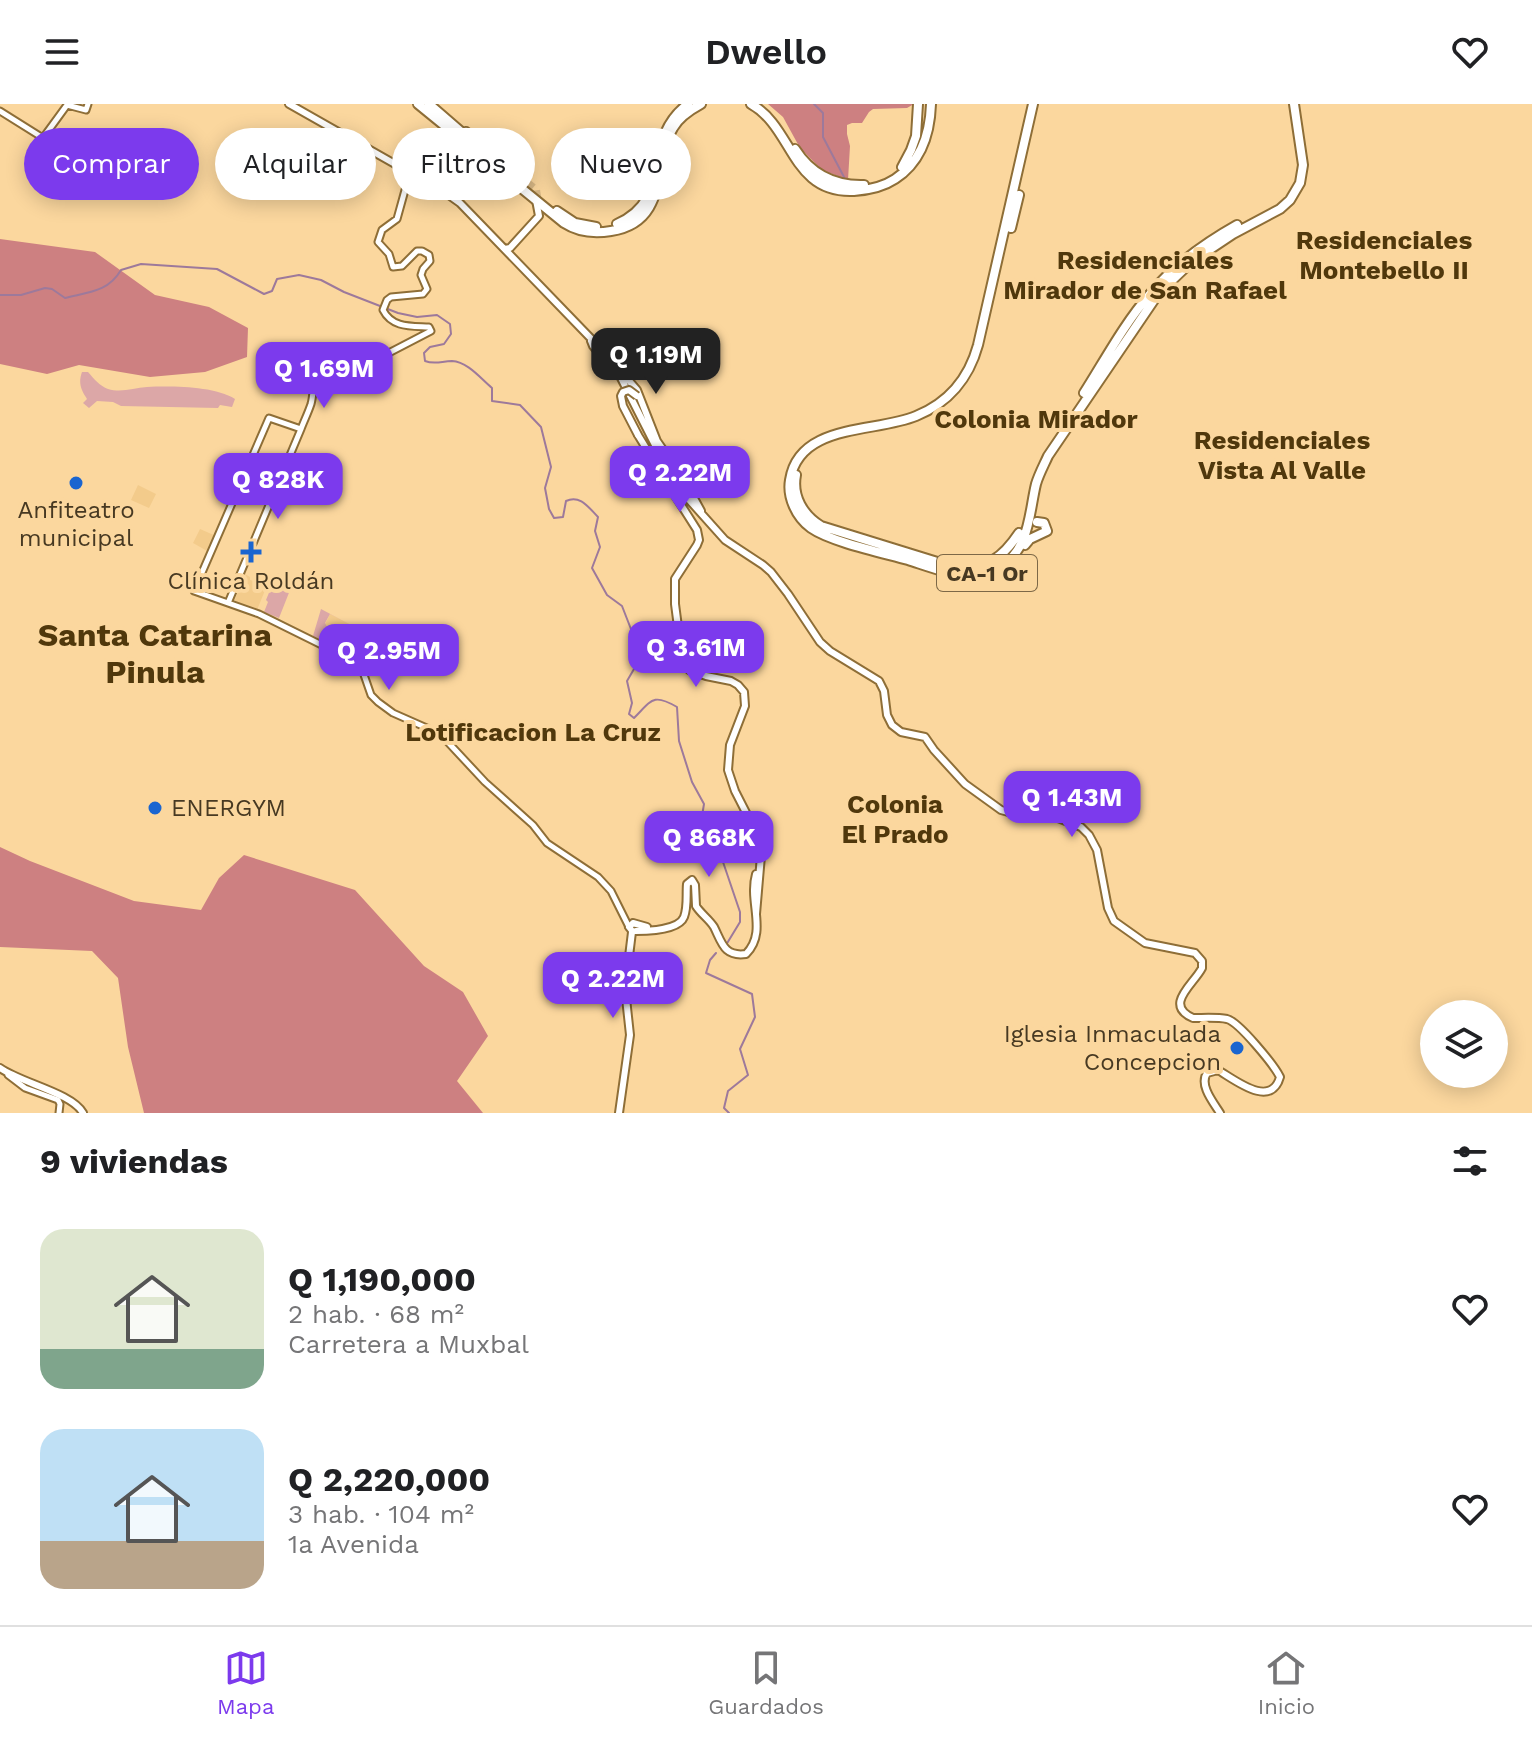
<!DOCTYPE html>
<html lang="es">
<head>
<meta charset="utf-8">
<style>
  body { margin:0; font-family:"Work Sans",sans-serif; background:#f6f6f6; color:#202124; height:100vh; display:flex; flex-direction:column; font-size:30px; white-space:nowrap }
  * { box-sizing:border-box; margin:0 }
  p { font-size:26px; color:#757577 }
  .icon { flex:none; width:44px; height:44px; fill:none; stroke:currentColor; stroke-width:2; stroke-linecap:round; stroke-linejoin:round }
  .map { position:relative; height:1009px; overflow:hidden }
  .details { display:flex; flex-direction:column; background:#fff; flex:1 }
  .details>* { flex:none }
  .banner { position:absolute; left:24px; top:24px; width:800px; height:72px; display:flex; gap:16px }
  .fabs { position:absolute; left:1420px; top:896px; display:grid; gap:16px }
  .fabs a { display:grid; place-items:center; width:88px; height:88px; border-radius:50%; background:#fff; box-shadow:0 4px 20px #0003; font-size:40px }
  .price { position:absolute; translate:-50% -68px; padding:0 18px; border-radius:16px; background:#7c3aed; color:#fff; font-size:26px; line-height:52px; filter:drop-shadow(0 2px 4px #0008) }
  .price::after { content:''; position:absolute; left:50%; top:48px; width:24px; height:18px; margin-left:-12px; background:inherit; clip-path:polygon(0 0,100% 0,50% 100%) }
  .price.selected { background:#222; color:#fff }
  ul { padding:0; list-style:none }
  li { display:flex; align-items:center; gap:24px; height:200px; padding:0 40px }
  li span { display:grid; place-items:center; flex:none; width:224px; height:160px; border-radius:24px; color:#555 }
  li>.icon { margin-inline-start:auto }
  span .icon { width:96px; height:96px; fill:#fffc; stroke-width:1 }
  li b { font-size:34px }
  h2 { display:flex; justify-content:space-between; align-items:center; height:96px; padding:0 40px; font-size:34px }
  .pill { padding:0 28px; border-radius:36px; background:#fff; box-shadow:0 4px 20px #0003; font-size:28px; line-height:72px }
  .pill.selected { background:#7c3aed; color:#fff }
  header { display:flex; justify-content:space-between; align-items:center; height:104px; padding:0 40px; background:#fff; font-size:36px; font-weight:600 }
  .tabs { display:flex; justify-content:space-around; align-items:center; height:112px; border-top:2px solid #e0e0e0; background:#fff; font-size:22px; color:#757577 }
  .tabs a { display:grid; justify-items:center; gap:4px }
  .tabs .selected { color:#7c3aed }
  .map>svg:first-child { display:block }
  .built { fill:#f3cb8b }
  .green { fill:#dca7a7 }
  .forest { fill:#cd8081 }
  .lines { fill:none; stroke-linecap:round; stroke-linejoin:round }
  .stream { stroke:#9d799b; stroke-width:2 }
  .trunk-tunnel { stroke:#d7b785; stroke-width:8; stroke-dasharray:8 4; stroke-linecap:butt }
  .tertiary-casing { stroke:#8e6e37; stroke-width:9 }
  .secondary-casing { stroke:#8e6e37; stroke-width:10 }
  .trunk-casing { stroke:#8e6e37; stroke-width:12 }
  .tertiary { stroke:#fff; stroke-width:5 }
  .secondary { stroke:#fff; stroke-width:6 }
  .trunk { stroke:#fff; stroke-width:8 }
  .secondary-bridge-casing { stroke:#8e6e37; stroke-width:10; stroke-linecap:butt }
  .secondary-bridge { stroke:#fff; stroke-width:6 }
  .poi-dot { fill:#1a65d0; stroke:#fbd79e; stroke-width:3 }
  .labels { text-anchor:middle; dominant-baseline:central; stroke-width:8; stroke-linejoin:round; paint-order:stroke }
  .shield { fill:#fbd79e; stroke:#7d6847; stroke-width:2 }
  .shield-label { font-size:22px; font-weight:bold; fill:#473922 }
  .poi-label { font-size:24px; fill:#473922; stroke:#fbd79e }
  .neighbourhood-label { font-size:26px; font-weight:bold; fill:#50380c; stroke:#fbd79e }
  .district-label { font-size:32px; font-weight:bold; fill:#50380c; stroke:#fbd79e }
</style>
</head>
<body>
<header><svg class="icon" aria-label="menu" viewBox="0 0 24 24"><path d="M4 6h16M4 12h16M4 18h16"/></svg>Dwello<svg class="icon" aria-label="heart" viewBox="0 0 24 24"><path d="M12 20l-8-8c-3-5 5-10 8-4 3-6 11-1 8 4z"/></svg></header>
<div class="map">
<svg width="1532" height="1009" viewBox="0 0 1532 1009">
  <rect width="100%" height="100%" fill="#fbd79e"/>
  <path class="built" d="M138,381L156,390L149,404L131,396Z
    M200,425L216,432L209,448L193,439Z
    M245,470L250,473V476L263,480L264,478L268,479L257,506L234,498Z
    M330,510L351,521L353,527L350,534L344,538L336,534L338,531L325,520Z"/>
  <path class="green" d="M82,268H88C94,275 100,282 108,285C121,289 134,284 147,283C172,282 214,282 235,295L232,303L220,301L218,304L121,302L113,298L97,297L89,304L83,299L87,295C81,286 78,279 82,268Z
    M277,469L294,476L279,514L264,508L268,498L266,496Z
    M321,505L351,521L330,510L325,519L328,524L339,529L336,534L344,538L348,532L351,533L353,527L348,547L313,532Z"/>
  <path class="forest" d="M768,0H914L907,4L873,5L869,8L862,19H852L847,21V30L850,42L848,76L822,66L800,44L783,13Z
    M0,135L95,148L155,191L209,203L248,224L247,253L205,268L150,273L79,261L47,270L0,260Z
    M0,743L30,757L134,797L201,806L219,774L244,751L355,786L424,862L463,888L488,932L457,977L483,1009H144L128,943L118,874L92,847L0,843Z"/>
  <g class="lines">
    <path class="stream" d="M814,0L823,9V33L844,73
      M0,191H21L45,184L52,185L65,194C89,188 108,188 121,166L141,160L217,165L264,190L272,187L277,175L299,171L321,176L344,188L398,209L417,213L437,211L450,220L451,230L444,240L430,243L424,249L425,257C435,261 442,257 452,257C468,258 481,275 492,284V297L520,301L541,323L551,363L545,384L549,405L554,414L563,413L566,397C580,390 589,404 598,413L595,427L600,443L592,464L607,491L622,502L636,538L634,565L627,577L632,599L629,610L634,614C652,596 653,589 677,603L679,637L692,678L704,700L699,730L700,754L723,758L740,808V818L726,841
      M716,849L710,856L706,869L752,890L755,913L740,945L748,971L728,987L724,1004L729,1009"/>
    <path class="trunk-tunnel" d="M490,48L536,86L537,92L535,95H531"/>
    <g class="tertiary-casing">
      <path id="tertiary" d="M0,7L43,34L67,1L86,6L88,0
        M301,325L269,314L194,487L259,510L356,558L362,565L371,591L378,598L393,609L436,628L444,634L485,678L533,721L547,739L598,773L611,787L629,823
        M228,499L301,325C304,317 308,309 311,300C315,286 311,266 327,260L354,267L431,227L429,223C411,222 392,224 383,206L387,196L391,193L423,190L427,185L421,171L423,165L430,157L429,151L422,147H417L402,162L393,163L389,150L378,138L382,126L397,115L410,68
        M8,971L25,984L58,996L60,1000L59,1009"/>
    </g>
    <g class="secondary-casing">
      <path id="secondary" d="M289,0L446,89L460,99L604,248L621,274L662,355L671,385L697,426L699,436L697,441L675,475V500L681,546L682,556L689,566L706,572L731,577L738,581L744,588L745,602L730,641L728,666L735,687L762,740L756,810
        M505,145L510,144L539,112L536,96
        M591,237L593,242L605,257
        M619,265L637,286L657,337L684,376L701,407
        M638,331L649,349L663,366
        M674,379L725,436L763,461L771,468L788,490L820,538L830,547L879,577L884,587L887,611L892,621L901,628L925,633L934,646L965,680L1001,706L1012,709L1048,710L1081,723L1089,731L1097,746L1108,804L1114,817L1145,839L1195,849L1202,857V864C1194,880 1163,901 1193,914C1204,914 1217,913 1227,915C1239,918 1274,961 1280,973C1271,1005 1235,976 1218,966L1207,969C1199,981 1213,998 1220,1009
        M1052,710L1067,707
        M636,827C648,827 679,826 684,813C688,803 686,790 687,780L692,776L695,781L696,802C701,810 709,815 714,823C722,839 724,853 746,850C768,828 748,798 756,770
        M633,828L629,823L633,819L647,823
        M0,964C21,979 72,989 83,1009
        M619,1009L630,931L625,885L632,828"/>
    </g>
    <g class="trunk-casing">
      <path id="trunk" d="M418,0L564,119C578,128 594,130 611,127C670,118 653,58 673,24C679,13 690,6 701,0
        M429,0L466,32
        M751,0C794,24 791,90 854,87C869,86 883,83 895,75C921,58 930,30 931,0
        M1033,0L978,241C969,274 948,299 916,312C875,329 799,319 790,376C787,393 796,413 811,424C831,438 883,449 908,456C927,462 947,470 967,471C979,471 992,468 1002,462C1030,443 1029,409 1036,380C1039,370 1044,361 1048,352L1156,193L1167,181L1188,161L1206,148L1233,130L1280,105L1290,96L1300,79L1303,61L1294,0
        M466,28L490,48
        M795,45C811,70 834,82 864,81
        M902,63L911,46L916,32L918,0
        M557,107L575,119L596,123
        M617,120C676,94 639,37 688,0
        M1011,124L1019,91
        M1084,289C1105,256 1124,220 1150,190C1173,162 1205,139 1237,121
        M796,371C792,392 803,411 821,422L960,465
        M1025,441L1030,435L1047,427L1044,419L1037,418
        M957,461C987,466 1003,453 1019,429"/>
    </g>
    <use href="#tertiary" class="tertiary"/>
    <use href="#secondary" class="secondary"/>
    <use href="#trunk" class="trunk"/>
    <g class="secondary-bridge-casing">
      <path id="secondary-bridge" d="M637,292L629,286L623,288L621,292L623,302L638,331
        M670,376L676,374L681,378"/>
    </g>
    <use href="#secondary-bridge" class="secondary-bridge"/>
  </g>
  <g class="poi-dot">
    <circle cx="76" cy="379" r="8"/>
    <path d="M247 436h8v8h8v8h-8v8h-8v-8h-8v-8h8z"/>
    <circle cx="155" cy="704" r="8"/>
    <circle cx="1237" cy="944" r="8"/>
  </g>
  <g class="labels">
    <rect class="shield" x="937" y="451" width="100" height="36" rx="6"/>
    <g class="shield-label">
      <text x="987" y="469">CA-1 Or</text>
    </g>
    <g class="poi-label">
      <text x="76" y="406">Anfiteatro<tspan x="76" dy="28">municipal</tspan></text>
      <text x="251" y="477">Clínica Roldán</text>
      <text x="171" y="704" text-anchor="start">ENERGYM</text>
      <text x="1221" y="930" text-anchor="end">Iglesia Inmaculada<tspan x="1221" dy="28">Concepcion</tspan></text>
    </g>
    <g class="neighbourhood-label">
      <text x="1384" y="136">Residenciales<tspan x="1384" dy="30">Montebello II</tspan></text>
      <text x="1145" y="156">Residenciales<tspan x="1145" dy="30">Mirador de San Rafael</tspan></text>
      <text x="1036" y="315">Colonia Mirador</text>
      <text x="1282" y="336">Residenciales<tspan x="1282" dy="30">Vista Al Valle</tspan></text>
      <text x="533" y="628">Lotificacion La Cruz</text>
      <text x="895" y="700">Colonia<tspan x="895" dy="30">El Prado</tspan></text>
    </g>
    <g class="district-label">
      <text x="155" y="531">Santa Catarina<tspan x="155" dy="37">Pinula</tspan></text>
    </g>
  </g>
</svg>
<div class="fabs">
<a><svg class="icon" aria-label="layers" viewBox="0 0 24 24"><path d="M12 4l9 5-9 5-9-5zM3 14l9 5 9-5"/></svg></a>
</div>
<b class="price selected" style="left:656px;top:292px">Q 1.19M</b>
<b class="price" style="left:324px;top:306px">Q 1.69M</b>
<b class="price" style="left:680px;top:410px">Q 2.22M</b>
<b class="price" style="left:278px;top:417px">Q 828K</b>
<b class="price" style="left:696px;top:585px">Q 3.61M</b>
<b class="price" style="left:389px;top:588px">Q 2.95M</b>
<b class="price" style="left:1072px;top:735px">Q 1.43M</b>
<b class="price" style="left:709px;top:775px">Q 868K</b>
<b class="price" style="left:613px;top:916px">Q 2.22M</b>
<div class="banner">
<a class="pill selected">Comprar</a>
<a class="pill">Alquilar</a>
<a class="pill">Filtros</a>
<a class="pill">Nuevo</a>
</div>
</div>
<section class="details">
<h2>9 viviendas<svg class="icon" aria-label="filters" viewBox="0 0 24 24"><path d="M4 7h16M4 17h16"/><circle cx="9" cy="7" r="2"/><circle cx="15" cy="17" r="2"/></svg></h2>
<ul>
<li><span style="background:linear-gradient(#dfe7d0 75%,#7fa58c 0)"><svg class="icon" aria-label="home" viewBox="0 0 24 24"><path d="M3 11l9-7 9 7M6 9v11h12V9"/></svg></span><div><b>Q 1,190,000</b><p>2 hab. · 68 m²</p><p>Carretera a Muxbal</p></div><svg class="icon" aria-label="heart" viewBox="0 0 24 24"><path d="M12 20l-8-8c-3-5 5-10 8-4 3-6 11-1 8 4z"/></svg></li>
<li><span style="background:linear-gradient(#bfe0f5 70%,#b9a48a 0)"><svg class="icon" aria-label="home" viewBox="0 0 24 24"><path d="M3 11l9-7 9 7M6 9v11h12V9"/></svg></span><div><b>Q 2,220,000</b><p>3 hab. · 104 m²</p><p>1a Avenida</p></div><svg class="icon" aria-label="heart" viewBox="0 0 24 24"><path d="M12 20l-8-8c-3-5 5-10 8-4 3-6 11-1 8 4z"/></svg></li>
</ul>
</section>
<nav class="tabs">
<a class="selected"><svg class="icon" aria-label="map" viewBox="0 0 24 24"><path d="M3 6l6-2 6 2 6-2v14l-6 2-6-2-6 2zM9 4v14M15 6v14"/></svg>Mapa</a>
<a><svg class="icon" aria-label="saved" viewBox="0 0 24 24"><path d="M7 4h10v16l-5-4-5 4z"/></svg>Guardados</a>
<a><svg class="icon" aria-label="home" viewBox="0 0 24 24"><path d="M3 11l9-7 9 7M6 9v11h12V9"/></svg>Inicio</a>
</nav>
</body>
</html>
